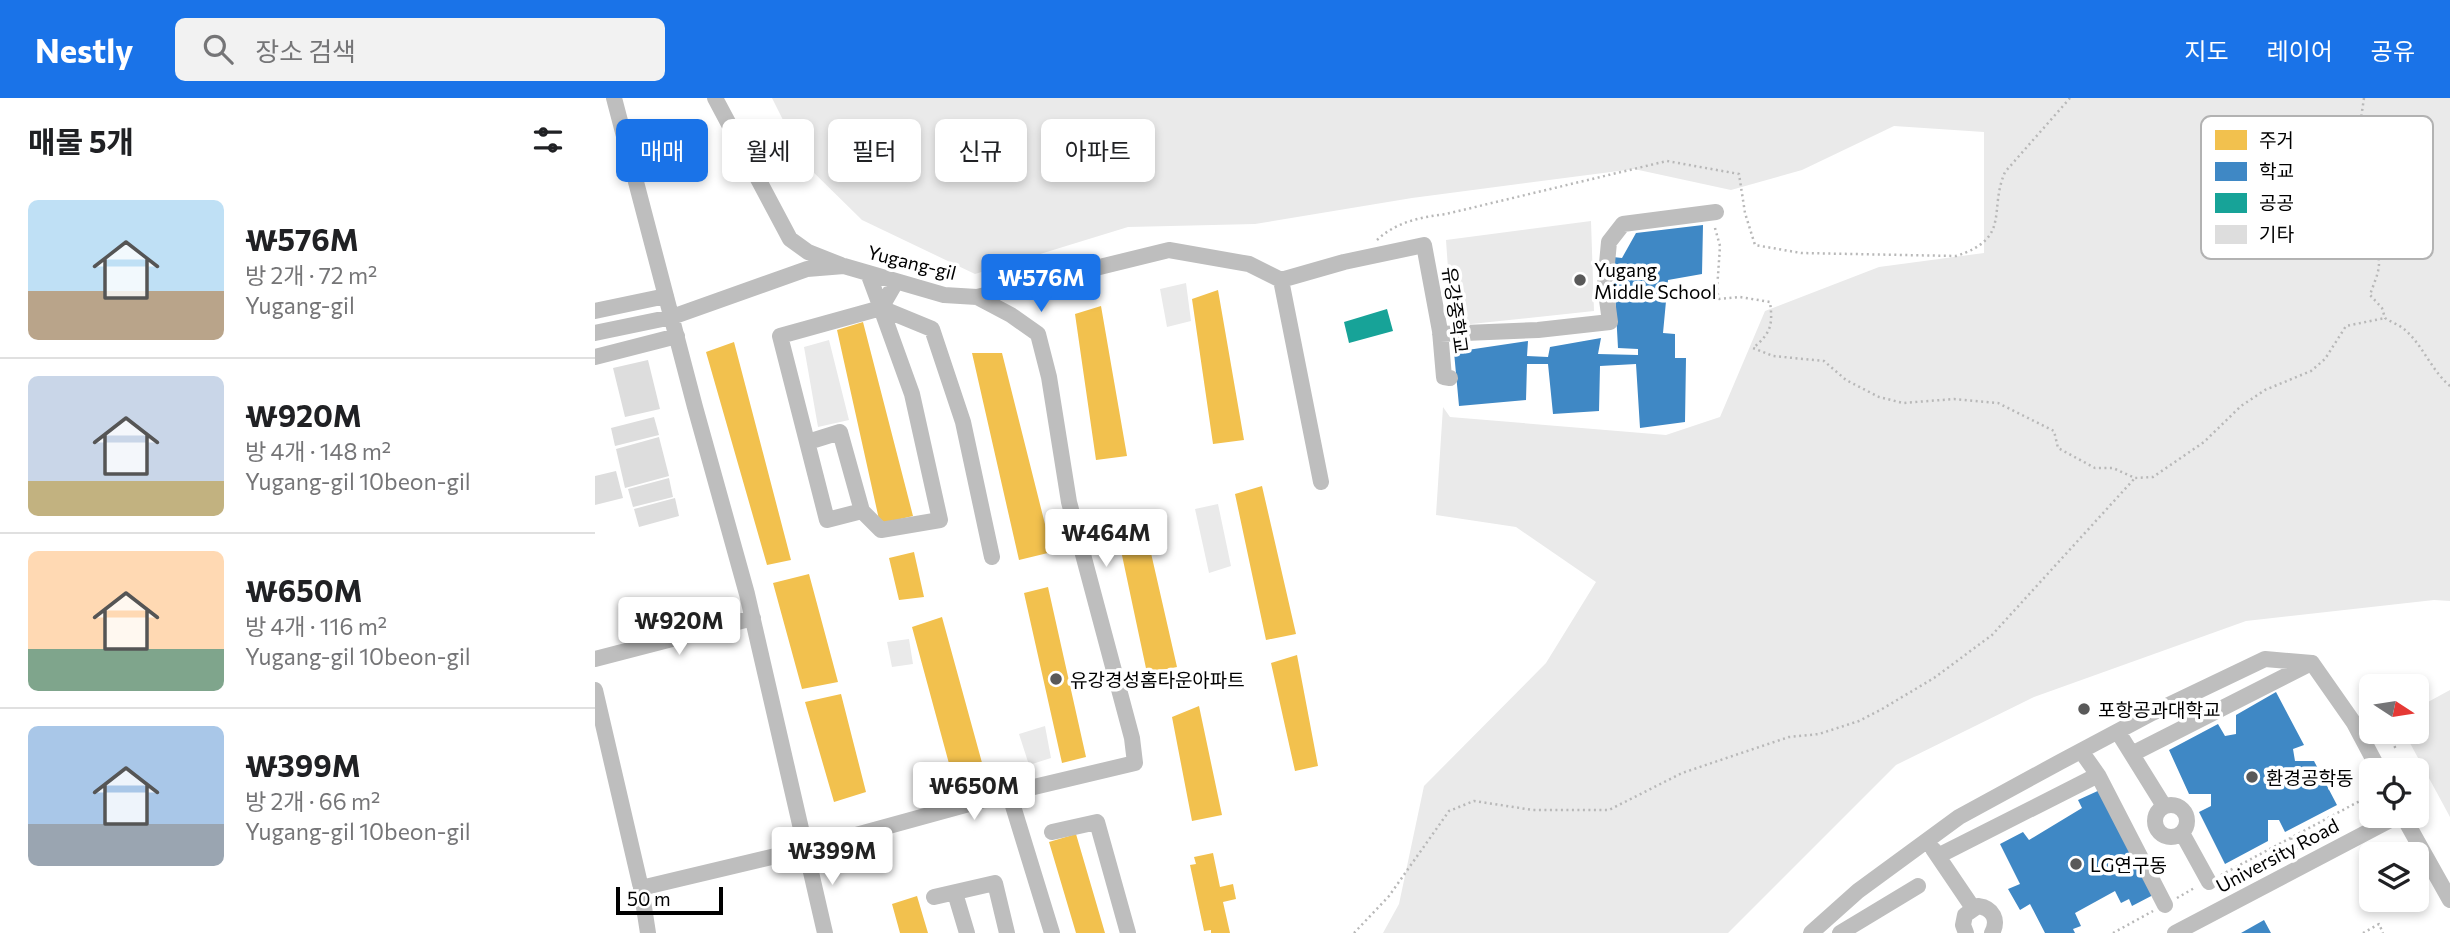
<!DOCTYPE html>
<html lang="ko">
<head>
<meta charset="utf-8">
<style>
  body { margin:0; font-family:Commissioner,"Noto Sans KR",sans-serif; background:#f2f2f2; color:#202124; height:100vh; display:flex; flex-direction:column; font-size:26px; white-space:nowrap }
  * { box-sizing:border-box; margin:0 }
  p { font-size:23px; color:#757577 }
  .icon { flex:none; width:38px; height:38px; fill:none; stroke:currentColor; stroke-width:2; stroke-linecap:round; stroke-linejoin:round }
  .map { position:relative; flex:1; overflow:hidden }
  .side { display:flex; flex-direction:column; background:#fff; width:595px }
  .side>* { flex:none }
  .guide { position:absolute; left:21px; top:21px; width:665px; height:63px; display:flex; gap:14px }
  .needle { width:46px; rotate:102deg }
  .buttons { position:absolute; left:1764px; top:576px; display:grid; gap:14px }
  .buttons a { display:grid; place-items:center; width:70px; height:70px; border-radius:10px; background:#fff; box-shadow:0 4px 10px #0003; font-size:35px }
  .scale { position:absolute; left:21px; bottom:18px; width:107px; box-sizing:border-box; padding-left:7px; border:4px solid #000; border-top:0; font-size:19px; line-height:24px; white-space:nowrap; color:#000; -webkit-text-stroke:5px #fff; paint-order:stroke }
  .price { position:absolute; translate:-50% -60px; padding:0 16px; border-radius:7px; background:#fff; color:#222; font-size:23px; line-height:46px; filter:drop-shadow(0 2px 4px #0008) }
  .price::after { content:''; position:absolute; left:50%; top:42px; width:21px; height:16px; margin-left:-10px; background:inherit; clip-path:polygon(0 0,100% 0,50% 100%) }
  .price.on { background:#1a73e8; color:#fff }
  ul { padding:0; list-style:none }
  li { display:flex; align-items:center; gap:21px; height:175px; padding:0 28px }
  li+li { border-top:2px solid #e0e0e0 }
  li span { display:grid; place-items:center; flex:none; width:196px; height:140px; border-radius:10px; color:#555 }
  li>.icon { margin-inline-start:auto }
  span .icon { width:84px; height:84px; fill:#fffc; stroke-width:1 }
  li b { font-size:30px }
  h2 { display:flex; justify-content:space-between; align-items:center; height:84px; padding:0 28px; font-size:30px }
  .tag { padding:0 24px; border-radius:10px; background:#fff; box-shadow:0 4px 10px #0003; font-size:24px; line-height:63px }
  .tag.on { background:#1a73e8; color:#fff }
  header { display:flex; align-items:center; gap:42px; box-sizing:border-box; height:98px; padding:0 35px; background:#1a73e8; color:#fff }
  header strong { font-size:33px }
  nav { display:flex; gap:38px; margin-inline-start:auto; font-size:24px }
  .search { width:490px; height:63px; background:#f2f2f2; display:flex; align-items:center; gap:18px; box-sizing:border-box; padding:0 24px; border-radius:10px; color:#757577; font-size:26px }
  main { display:flex; flex:1; min-height:0 }
  .map>svg:first-child { display:block }
  .green { fill:#eaeaea }
  .homes { fill:#f2c14e }
  .schools { fill:#3f88c5 }
  .public { fill:#17a398 }
  .building { fill:#ddd }
  .lines { fill:none; stroke-linecap:round; stroke-linejoin:round }
  .path { stroke:#b8b8b8; stroke-width:2.5; stroke-dasharray:2 3.5; stroke-linecap:butt }
  .minor { stroke:#bebebe; stroke-width:16 }
  .poi-dot { fill:#595959; stroke:#fff; stroke-width:2.5 }
  .labels { text-anchor:middle; dominant-baseline:central; stroke-width:7; stroke-linejoin:round; paint-order:stroke }
  .street-label { font-size:19px; fill:#000; stroke:#fff }
  .poi-label { font-size:19px; fill:#000; stroke:#fff; text-anchor:start }
  .key { fill:#fff; stroke:#b2b2b2; stroke-width:2 }
  .key-label { font-size:19px; fill:#000 }
</style>
</head>
<body>
<header>
<strong>Nestly</strong>
<div class="search"><svg class="icon" aria-label="search" viewBox="0 0 24 24"><circle cx="10" cy="10" r="6"/><path d="M15 15l6 6"/></svg>장소 검색</div>
<nav><a>지도</a><a>레이어</a><a>공유</a></nav>
</header>
<main>
<section class="side">
<h2>매물 5개<svg class="icon" aria-label="filters" viewBox="0 0 24 24"><path d="M4 7h16M4 17h16"/><circle cx="9" cy="7" r="2"/><circle cx="15" cy="17" r="2"/></svg></h2>
<ul>
<li><span style="background:linear-gradient(#bfe0f5 65%,#b9a48a 0)"><svg class="icon" aria-label="home" viewBox="0 0 24 24"><path d="M3 11l9-7 9 7M6 9v11h12V9"/></svg></span><div><b>₩576M</b><p>방 2개 · 72 m²</p><p>Yugang-gil</p></div></li>
<li><span style="background:linear-gradient(#c9d6e8 75%,#c2b280 0)"><svg class="icon" aria-label="home" viewBox="0 0 24 24"><path d="M3 11l9-7 9 7M6 9v11h12V9"/></svg></span><div><b>₩920M</b><p>방 4개 · 148 m²</p><p>Yugang-gil 10beon-gil</p></div></li>
<li><span style="background:linear-gradient(#ffd9b3 70%,#7fa58c 0)"><svg class="icon" aria-label="home" viewBox="0 0 24 24"><path d="M3 11l9-7 9 7M6 9v11h12V9"/></svg></span><div><b>₩650M</b><p>방 4개 · 116 m²</p><p>Yugang-gil 10beon-gil</p></div></li>
<li><span style="background:linear-gradient(#a9c7e8 70%,#9aa5b1 0)"><svg class="icon" aria-label="home" viewBox="0 0 24 24"><path d="M3 11l9-7 9 7M6 9v11h12V9"/></svg></span><div><b>₩399M</b><p>방 2개 · 66 m²</p><p>Yugang-gil 10beon-gil</p></div></li>
</ul>
</section>
<div class="map">
<svg width="1855" height="835" viewBox="0 0 1855 835">
  <rect width="100%" height="100%" fill="#fff"/>
  <path class="green" d="M177,0H1855V503L1839,502L1651,523L1439,599L1301,667L1133,835H788L804,806L829,688L951,565L1001,484L921,429L841,417L848,309L855,319L1071,337L1125,319L1170,213L1284,169L1389,155V34L1299,28L1207,72L1136,92L1039,71L817,100L660,126L533,129L380,176L267,122L210,66Z
    M996,123L999,213L857,228L851,142Z
    M591,185L596,223L572,229L565,191Z
    M234,242L254,322L223,329L209,249Z
    M623,406L636,468L614,475L600,411Z
    M314,541L318,566L297,569L292,544Z
    M1855,592V719L1809,634H1822V610Z
    M450,628L456,660L434,667L424,636Z"/>
  <path class="homes" d="M623,192L649,342L618,346L597,201Z
    M506,208L532,358L501,362L480,216Z
    M268,224L318,418L285,426L242,232Z
    M139,244L196,462L172,467L111,254Z
    M377,255H407L457,454L424,462Z
    M667,388L701,536L671,542L640,396Z
    M548,420L582,569L552,575L521,429Z
    M319,454L329,499L304,502L294,460Z
    M214,476L243,584L207,591L178,485Z
    M453,489L491,659L467,665L429,495Z
    M347,519L389,672L359,684L317,529Z
    M702,557L723,668L700,673L676,565Z
    M246,596L271,694L239,704L210,604Z
    M604,608L627,717L597,723L577,619Z
    M481,736L510,835H481L454,744Z
    M618,755L625,789L638,786L641,801L628,804L635,835H616V832L609,833L595,767L601,766L599,759Z
    M322,798L333,835H305L297,806Z"/>
  <path class="schools" d="M1108,127L1107,176L1073,182L1068,235L1080,236V260H1091L1090,324L1045,330L1041,266L1005,268L1004,313L958,316L953,266H932L931,302L864,308L859,254L933,243L932,258L953,259L955,249L1006,240L1003,256L1043,257V251L1023,250L1018,159L1027,160L1041,135Z
    M1681,594L1709,647L1698,651L1700,663H1719L1742,707L1690,734L1684,722H1673V743L1630,766L1604,714L1616,708V696H1594L1574,652L1623,626L1630,638L1641,636V617Z
    M1507,691L1562,795L1537,808L1534,801L1526,805L1520,793L1480,815L1486,828L1478,831L1480,835H1450L1435,806L1425,812L1413,791L1425,786L1405,746L1428,734L1434,742L1487,710L1483,702Z
    M1669,822L1676,835H1646Z"/>
  <path class="public" d="M792,211L798,233L754,245L749,224Z"/>
  <path class="building" d="M53,262L65,311L30,319L18,270Z
    M59,319L64,337L20,348L16,330Z
    M64,339L74,378L30,390L21,351Z
    M21,373L28,400L0,407V378Z
    M74,380L78,399L38,409L33,391Z
    M80,400L84,418L44,429L39,411Z"/>
  <g class="lines">
    <path class="path" d="M1769,0L1758,74L1746,106C1755,128 1784,140 1784,165C1784,176 1778,187 1775,197L1787,210L1790,220C1796,224 1804,227 1809,231C1828,247 1836,272 1855,288
      M1120,130L1125,148L1122,192L1124,201L1145,199L1175,204C1178,227 1176,235 1158,250L1178,258L1229,263L1251,282L1284,299L1308,305L1359,301L1403,305L1459,333L1463,350L1500,370H1518L1540,380L1558,379L1609,344L1646,308L1670,292L1716,273L1730,261L1751,228L1790,220
      M782,142C801,124 826,119 851,116L1072,63L1144,76L1150,115L1160,147L1206,155L1361,158C1417,140 1393,113 1410,74L1475,0
      M1791,634L1801,651
      M1696,740L1703,755
      M1626,777L1776,697
      M1582,800L1601,789
      M759,835L794,798L854,713L879,703L938,712H1014L1087,675L1194,639L1224,636L1264,623L1287,611L1339,580L1397,537L1540,380
      M1518,835L1558,813
      M1768,835L1784,826L1788,835"/>
    <path class="minor" d="M19,0L100,309L152,496L230,835
      M120,0L195,141L213,154L246,167
      M273,175L286,210L301,184
      M686,182L726,384
      M0,213L71,198
      M0,235L77,219L212,171L249,168L349,197L382,199L574,152L654,166L686,182L749,164L829,147L845,233L849,279L855,280
      M845,236L943,232L1015,224L1010,187L1014,144L1028,126L1121,114
      M0,259L82,238
      M213,344L245,334L267,413L286,432L345,422L317,296L286,210
      M267,413L232,422L185,238L286,210L337,231L368,324L397,459
      M0,561L158,520
      M1717,565L1759,625L1784,672
      M0,592L46,790L53,835
      M1523,634L1569,708
      M1486,653L1503,677L1570,807
      M1537,656L1714,566
      M414,695L457,835
      M1560 723a16 16 0 1 1 32 0a16 16 0 1 1-32 0Z
      M1808,718L1855,802
      M457,734L502,724L533,835
      M1587,735L1614,784
      M1338,751L1378,810
      M1343,758L1503,677
      M46,790L210,751L414,695L540,665L537,640L474,404L454,279L443,236L416,217L382,199
      M360,795L372,835
      M339,799L400,785L412,835
      M1216,835L1263,793L1364,719L1465,664L1557,615L1670,561L1717,565
      M1245,835L1323,788
      M1371,835L1368,827L1370,817L1383,808C1398,810 1404,822 1397,835
      M1580,835L1803,718"/>
  </g>
  <g class="poi-dot">
    <circle cx="985" cy="182" r="7"/>
    <circle cx="461" cy="581" r="7"/>
    <circle cx="1489" cy="611" r="7"/>
    <circle cx="1657" cy="679" r="7"/>
    <circle cx="1481" cy="766" r="7"/>
  </g>
  <g class="labels">
    <g class="street-label">
      <text transform="translate(317 164) rotate(14)">Yugang-gil</text>
      <text transform="translate(861 212) rotate(82)">유강중학교</text>
      <text transform="translate(1682 757) rotate(-28)">University Road</text>
    </g>
    <g class="poi-label">
      <text x="999" y="171">Yugang<tspan x="999" dy="22">Middle School</tspan></text>
      <text x="475" y="581">유강경성홈타운아파트</text>
      <text x="1503" y="611">포항공과대학교</text>
      <text x="1671" y="679">환경공학동</text>
      <text x="1495" y="766">LG연구동</text>
    </g>
  </g>
  <rect x="1606" y="18" width="232" height="143" rx="10" class="key"/>
  <rect x="1620" y="32" width="32" height="20" fill="#f2c14e"/>
  <rect x="1620" y="64" width="32" height="19" fill="#3f88c5"/>
  <rect x="1620" y="95" width="32" height="20" fill="#17a398"/>
  <rect x="1620" y="127" width="32" height="19" fill="#ddd"/>
  <g class="key-label">
    <text x="1664" y="49">주거</text>
    <text x="1664" y="80">학교</text>
    <text x="1664" y="112">공공</text>
    <text x="1664" y="143">기타</text>
  </g>
</svg>
<div class="buttons">
<a><svg class="needle" viewBox="-14 -14 28 28"><path d="M0-13l5 13h-10z" fill="#e53935"/><path d="M0 13l5-13h-10z" fill="#757577"/></svg></a>
<a><svg class="icon" aria-label="locate" viewBox="0 0 24 24"><circle cx="12" cy="12" r="6"/><path d="M12 2v4M12 18v4M2 12h4M18 12h4"/></svg></a>
<a><svg class="icon" aria-label="layers" viewBox="0 0 24 24"><path d="M12 4l9 5-9 5-9-5zM3 14l9 5 9-5"/></svg></a>
</div>
<div class="scale">50 m</div>
<b class="price on" style="left:446px;top:216px">₩576M</b>
<b class="price" style="left:511px;top:471px">₩464M</b>
<b class="price" style="left:84px;top:559px">₩920M</b>
<b class="price" style="left:379px;top:724px">₩650M</b>
<b class="price" style="left:237px;top:789px">₩399M</b>
<div class="guide">
<a class="tag on">매매</a>
<a class="tag">월세</a>
<a class="tag">필터</a>
<a class="tag">신규</a>
<a class="tag">아파트</a>
</div>
</div>
</main>
</body>
</html>
